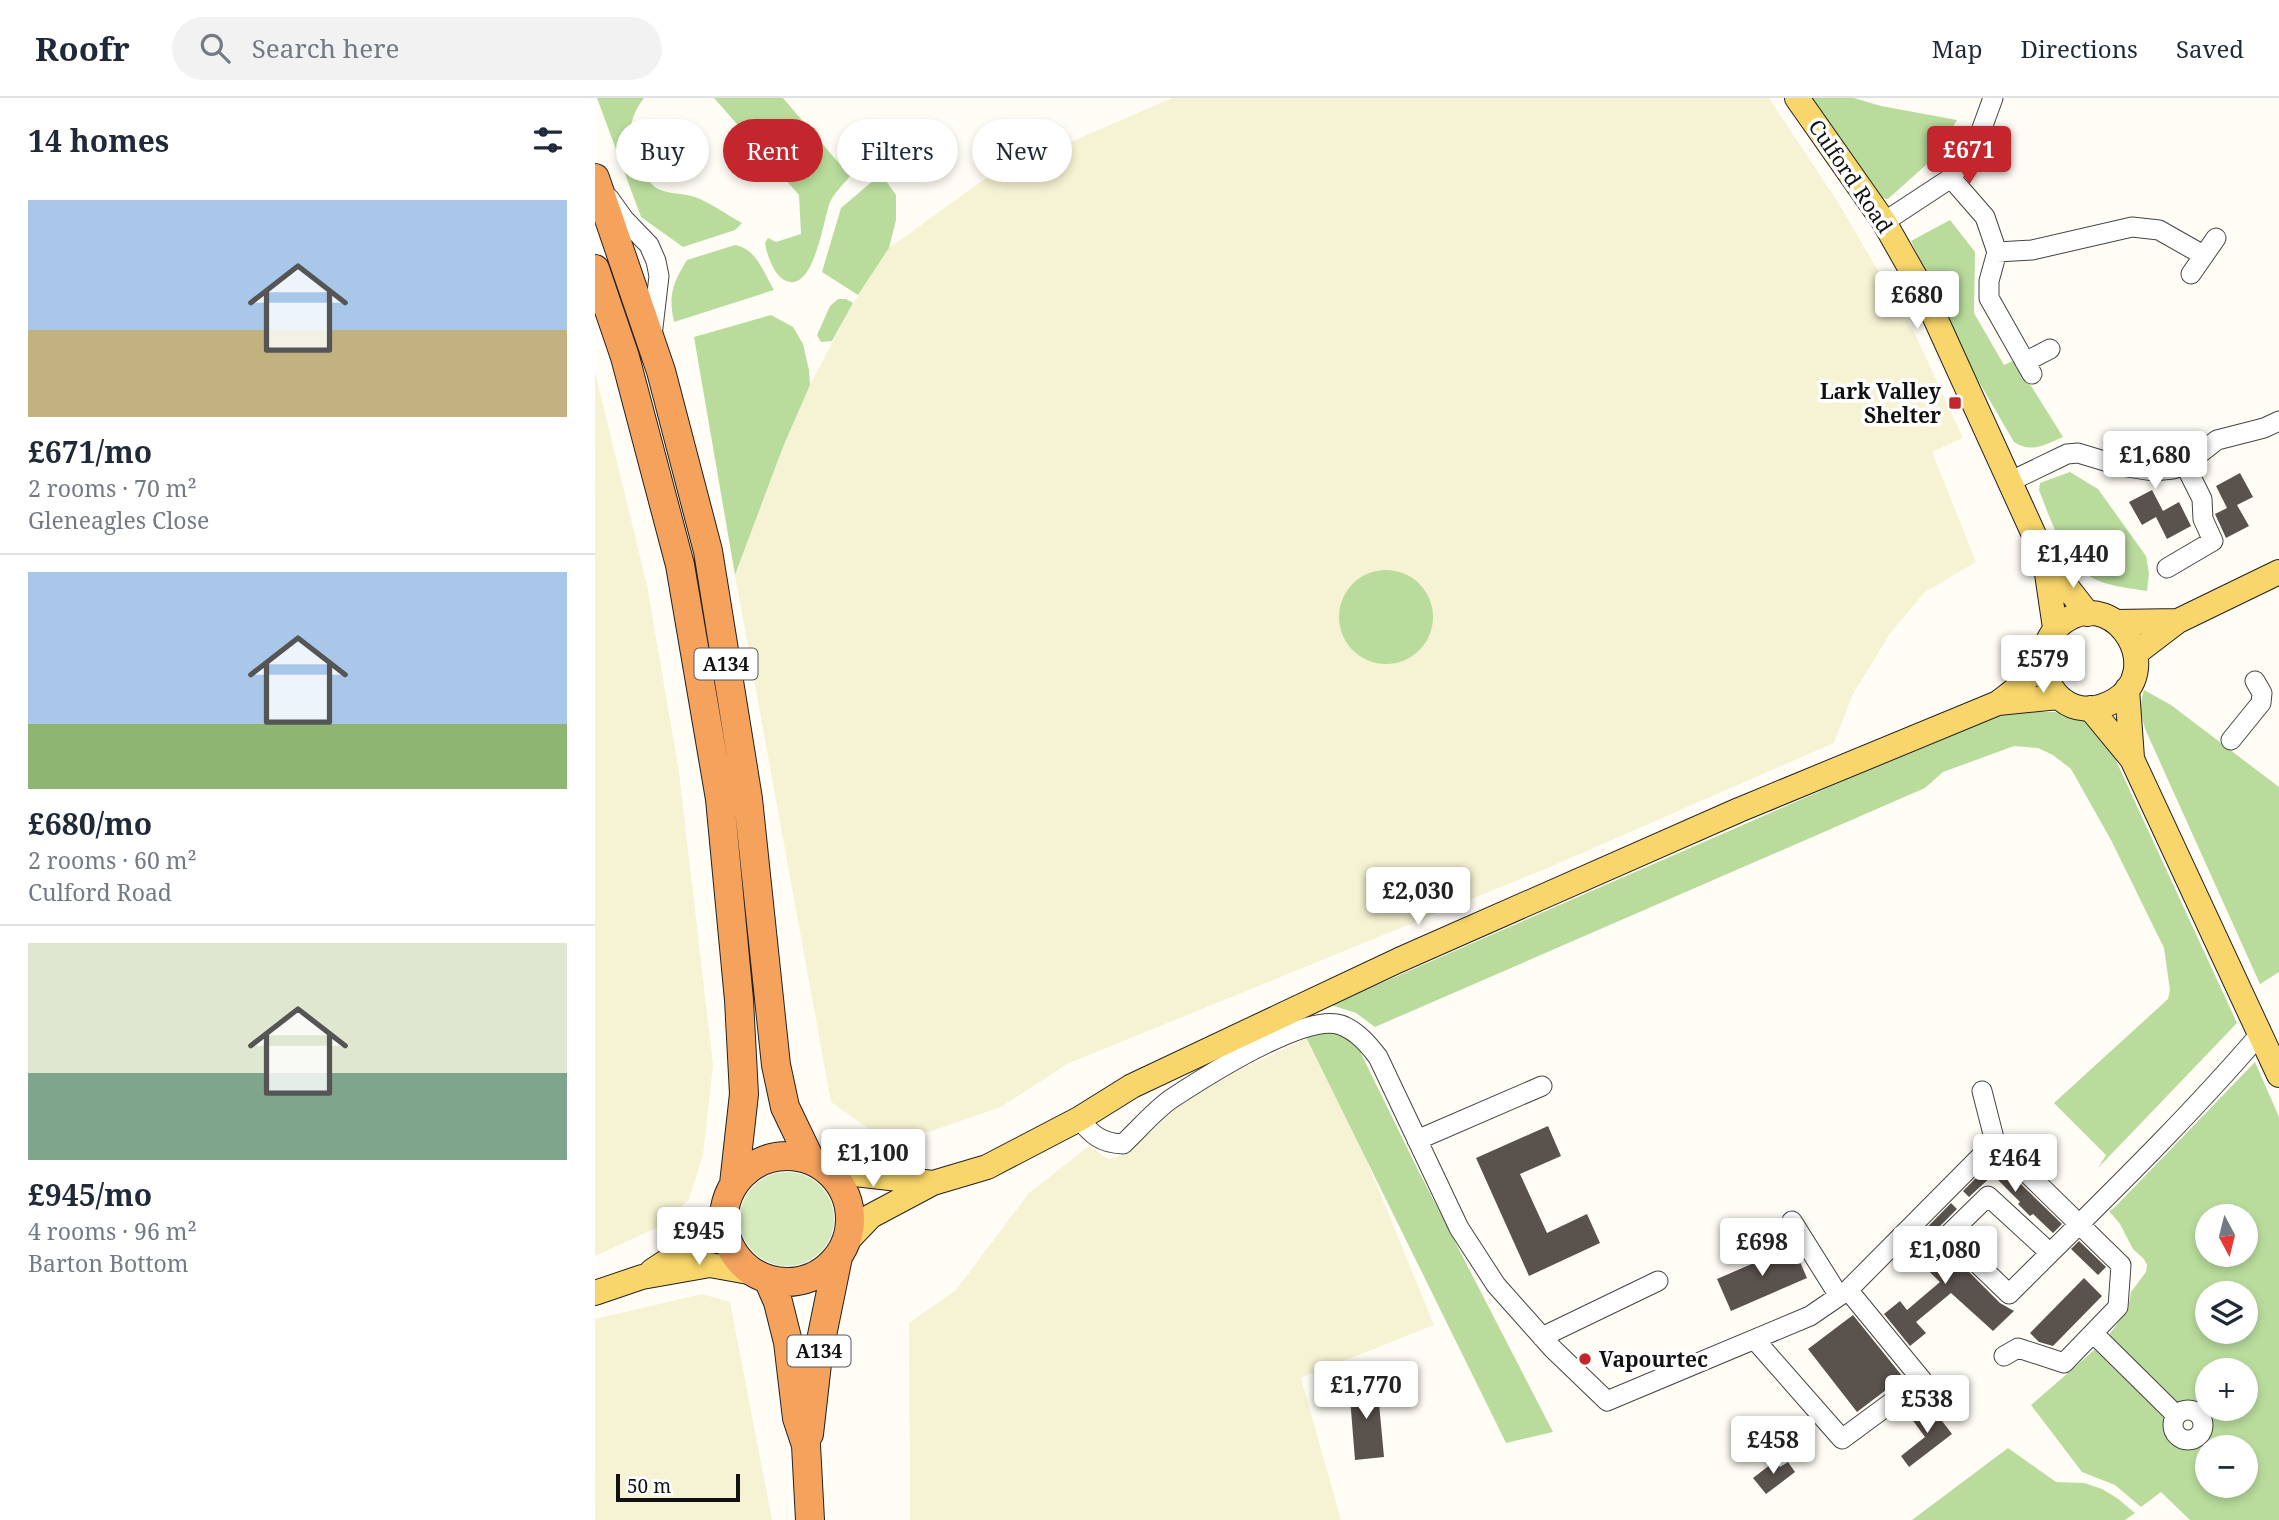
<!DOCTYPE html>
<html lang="en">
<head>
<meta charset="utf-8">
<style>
  body { margin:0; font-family:"Noto Serif",serif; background:#f2f2f3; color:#1f2937; height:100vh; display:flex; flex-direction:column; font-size:26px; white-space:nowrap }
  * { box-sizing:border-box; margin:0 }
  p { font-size:23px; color:#747a83 }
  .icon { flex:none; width:38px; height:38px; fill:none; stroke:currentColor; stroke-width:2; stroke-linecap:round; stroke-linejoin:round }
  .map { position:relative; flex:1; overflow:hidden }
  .drawer { display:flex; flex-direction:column; background:#fff; width:595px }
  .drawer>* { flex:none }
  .hud { position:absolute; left:21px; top:21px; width:665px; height:63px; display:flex; gap:14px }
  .needle { width:46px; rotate:173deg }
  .fabs { position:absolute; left:1600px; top:1106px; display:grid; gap:14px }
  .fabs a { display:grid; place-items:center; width:63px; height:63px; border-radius:50%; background:#fff; box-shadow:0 4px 10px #0003; font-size:35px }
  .scale { position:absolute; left:21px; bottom:18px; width:124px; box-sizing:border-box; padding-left:7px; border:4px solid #111; border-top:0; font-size:19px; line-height:24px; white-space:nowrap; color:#111; -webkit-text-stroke:5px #fff; paint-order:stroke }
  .price { position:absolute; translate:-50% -60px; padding:0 16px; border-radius:7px; background:#fff; color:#222; font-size:23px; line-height:46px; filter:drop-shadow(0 2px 4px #0008) }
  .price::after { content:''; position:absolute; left:50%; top:42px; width:21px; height:16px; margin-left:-10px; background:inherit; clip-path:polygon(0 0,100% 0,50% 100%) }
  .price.selected { background:#c4262e; color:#fff }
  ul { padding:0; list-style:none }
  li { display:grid; align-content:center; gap:14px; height:371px; padding:0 28px }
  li+li { border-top:2px solid #e0e1e3 }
  li span { display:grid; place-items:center; height:217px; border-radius:0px; color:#555 }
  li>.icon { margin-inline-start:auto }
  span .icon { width:126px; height:126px; fill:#fffc; stroke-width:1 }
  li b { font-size:30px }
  h2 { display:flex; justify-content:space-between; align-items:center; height:84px; padding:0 28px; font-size:30px }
  .tag { padding:0 24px; border-radius:32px; background:#fff; box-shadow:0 4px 10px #0003; font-size:24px; line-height:63px }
  .tag.selected { background:#c4262e; color:#fff }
  header { display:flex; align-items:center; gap:42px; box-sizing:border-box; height:98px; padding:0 35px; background:#fff; border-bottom:2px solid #e0e1e3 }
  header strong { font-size:33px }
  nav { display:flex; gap:38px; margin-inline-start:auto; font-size:24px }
  .search { width:490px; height:63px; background:#f2f2f3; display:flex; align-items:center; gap:18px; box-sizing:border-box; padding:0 24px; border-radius:38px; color:#747a83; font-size:26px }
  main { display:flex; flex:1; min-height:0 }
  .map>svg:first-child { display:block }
  .farmland { fill:#f6f3d4 }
  .green { fill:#d5ebbd }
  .forest { fill:#b9dc9c; fill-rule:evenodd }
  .building { fill:#5a524d }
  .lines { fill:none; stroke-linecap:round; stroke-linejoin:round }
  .minor-casing { stroke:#444; stroke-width:21 }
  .major-casing { stroke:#222; stroke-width:26 }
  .highway-casing { stroke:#222; stroke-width:30 }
  .minor { stroke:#fff; stroke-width:19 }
  .major { stroke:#f9d66b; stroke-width:24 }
  .highway { stroke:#f5a25d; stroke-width:28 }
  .poi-dot { fill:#c4262e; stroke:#fff; stroke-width:2.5 }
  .labels { text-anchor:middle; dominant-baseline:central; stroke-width:7; stroke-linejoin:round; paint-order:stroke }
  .shield { fill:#fff; stroke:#585858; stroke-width:2 }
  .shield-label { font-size:19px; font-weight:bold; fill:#111 }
  .street-label { font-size:21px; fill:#111; stroke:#fff }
  .poi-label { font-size:21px; font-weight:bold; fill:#111; stroke:#fff; text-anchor:end }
</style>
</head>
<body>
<header>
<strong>Roofr</strong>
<div class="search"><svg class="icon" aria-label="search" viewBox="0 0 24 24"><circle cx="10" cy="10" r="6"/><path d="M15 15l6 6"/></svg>Search here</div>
<nav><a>Map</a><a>Directions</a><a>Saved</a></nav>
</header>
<main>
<section class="drawer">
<h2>14 homes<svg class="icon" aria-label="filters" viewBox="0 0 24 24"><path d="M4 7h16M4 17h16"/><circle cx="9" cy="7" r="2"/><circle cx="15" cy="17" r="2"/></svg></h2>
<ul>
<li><span style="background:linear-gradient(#a9c7e8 60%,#c2b280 0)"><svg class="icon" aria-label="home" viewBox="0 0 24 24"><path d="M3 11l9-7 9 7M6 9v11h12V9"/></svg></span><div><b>£671/mo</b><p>2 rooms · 70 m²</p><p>Gleneagles Close</p></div></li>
<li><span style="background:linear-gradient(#a9c7e8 70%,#8fb573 0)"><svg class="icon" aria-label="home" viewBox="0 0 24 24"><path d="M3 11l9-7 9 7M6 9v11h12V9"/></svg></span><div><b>£680/mo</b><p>2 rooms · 60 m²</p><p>Culford Road</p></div></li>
<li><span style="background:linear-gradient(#dfe7d0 60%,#7fa58c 0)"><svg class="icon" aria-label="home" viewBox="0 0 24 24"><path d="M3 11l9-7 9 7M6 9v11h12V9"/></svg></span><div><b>£945/mo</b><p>4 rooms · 96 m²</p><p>Barton Bottom</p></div></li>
</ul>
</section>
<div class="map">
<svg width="1684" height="1422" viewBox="0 0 1684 1422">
  <rect width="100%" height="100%" fill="#fffdf5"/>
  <path class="farmland" d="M577,0H1174L1244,106L1320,236L1368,340L1337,354L1381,464L1330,494L1296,534L1258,596L1239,645L955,769L472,966L406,1009L334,1034L274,1031L236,1004L140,477L188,349L215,287L258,205L294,150L388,82Z
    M0,274L52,487L84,674L118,967L108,1057L94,1101L70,1126L0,1158Z
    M720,936L839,1227L706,1280L746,1422H315L314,1225L361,1192L434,1095L494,1048L513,1061L531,1057L599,993Z
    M107,1196L135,1204L177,1422H0V1221Z"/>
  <path class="green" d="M145 1121a47 47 0 1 1 94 0a47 47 0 1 1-94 0Z"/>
  <path class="forest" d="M2,0H49C30,24 32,50 49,74C52,80 57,88 63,91C73,96 88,95 100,99C116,105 132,117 147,125L140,132L88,149L46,119Z
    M119,0H188L255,78C249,86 239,95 235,104C228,123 219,194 191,183C179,178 172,157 170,145L173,140L181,144L206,136L204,97Z
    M1205,0H1259L1286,8L1362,22L1342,57L1293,101L1279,99Z
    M286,76L301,97V122L294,150L263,197L227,174L246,110Z
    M1355,122L1380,154L1379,215L1409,267L1420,262L1468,339C1451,346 1436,356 1419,344L1377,272L1316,143Z
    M140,147C162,151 168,174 179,192L79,224C73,196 78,185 92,162Z
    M243,201H251L258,205L237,243L226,244L222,237L235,208Z
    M176,217L198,229L208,246L214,272L215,287L188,349L140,477L99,239Z
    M1475,374L1503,391L1551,458L1554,475L1552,493C1534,490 1508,488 1493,477C1466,456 1456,422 1444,392L1445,385Z
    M744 519a47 47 0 1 1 94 0a47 47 0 1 1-94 0Z
    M1549,592L1576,607L1684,689V874L1665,886L1551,633C1546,617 1544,608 1549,592Z
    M1406,614H1460L1488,621L1512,643L1642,925L1503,1070L1511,1057L1459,1005L1573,901L1575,892L1569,850L1516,742L1476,671L1458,657L1443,650L1419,648L1348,674L1330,690L780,929L761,915L736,907Z
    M731,933L758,939L822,1070L958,1334L911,1345L711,939Z
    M1660,964L1684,1019V1422H1595L1566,1394L1546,1409L1520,1387L1487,1374L1436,1307L1505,1247L1571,1320C1564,1374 1643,1340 1608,1309C1600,1302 1591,1303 1581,1307L1511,1241L1533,1211L1536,1194L1551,1174L1552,1167L1549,1161L1538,1151L1525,1126L1514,1113L1519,1110ZM1612,1118H1650V1157H1612ZM1612,1195H1650V1234H1612ZM1612,1272H1650V1311H1612ZM1612,1349H1650V1388H1612Z
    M1413,1350L1461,1384L1489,1385L1507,1391L1522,1400L1540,1415L1530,1422H1317Z"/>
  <path class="building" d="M1645,375L1658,399L1642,407L1654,428L1631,440L1620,416L1632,410L1621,388Z
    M1557,392L1568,413L1584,404L1596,428L1572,441L1561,419L1547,427L1534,404Z
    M953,1028L966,1058L925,1076L952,1135L992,1116L1005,1145L934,1178L881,1060Z
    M1400,1061L1467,1126L1458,1135L1438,1116L1435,1118L1423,1106L1425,1104L1398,1077L1374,1099L1368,1093Z
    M1356,1105L1362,1111L1344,1129L1341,1141L1405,1205L1419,1213L1398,1233L1356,1195L1321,1224L1331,1235L1315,1248L1289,1216L1305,1203L1312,1212L1345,1184L1311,1151Z
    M1484,1143L1511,1169L1503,1177L1476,1151Z
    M1198,1148L1212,1180L1136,1213L1122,1181Z
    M1489,1180L1507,1198L1458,1248L1444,1244L1435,1235Z
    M1258,1217L1308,1279L1262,1314L1213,1251Z
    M782,1284L789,1359L760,1362L754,1287Z
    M1334,1306L1357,1336L1314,1369L1306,1358L1330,1339L1316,1320Z
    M1180,1363L1185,1369L1193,1364L1200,1374L1171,1396L1158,1380Z"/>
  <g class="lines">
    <g class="minor-casing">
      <path id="minor" d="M1356,80L1390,119L1402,154L1437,152L1537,129L1564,132L1608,157
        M14,100L29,121L54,147L61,163L64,178L57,238
        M1289,124L1356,80L1382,44L1398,0
        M1402,154L1394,183V200L1437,276
        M1596,176L1621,140
        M1430,264L1455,251
        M1414,384L1472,356L1483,355L1526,368L1558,373L1578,371L1590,367L1622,342L1669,330L1684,323
        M1572,470L1618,443L1608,421L1607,401L1590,367
        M1636,642L1666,605L1667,595L1660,583
        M1387,993L1400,1044
        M484,1021C497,1037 506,1045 528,1046C544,1031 559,1013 576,1001C608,980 710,914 746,927C762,933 773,946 783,959L864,1130L901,1187L958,1251L1012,1303L1215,1218L1253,1192L1400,1044L1526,1167L1523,1209L1469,1265L1423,1250L1409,1258
        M822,1042L947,988
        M1197,1123L1244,1198
        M1455,1155L1393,1098L1353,1137L1414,1196C1499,1111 1587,1027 1665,936
        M1498,1235L1581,1317
        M947,1239L1063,1183
        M1160,1242L1247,1341L1327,1282L1253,1192
        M1578 1327a15 15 0 1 1 30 0a15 15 0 1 1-30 0Z"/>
    </g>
    <g class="major-casing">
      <path id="major" d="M1202,0L1289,124L1327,191L1450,461L1493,516
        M1450,462L1460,530
        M1521,524L1583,523
        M1541,555L1583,523L1684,474
        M1532,591L1537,660
        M1403,605L1464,599
        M1495,610L1537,661L1684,977
        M234,1073L338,1085
        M252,1143L276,1118L338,1085L392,1069L484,1021L537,988L804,862L1144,712L1403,605C1413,597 1427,588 1435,577C1450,558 1450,534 1473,521C1524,492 1570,574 1519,603C1477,626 1445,593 1448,551
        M57,1173L98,1146L129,1117
        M0,1195L47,1179L115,1167L159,1175"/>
    </g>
    <g class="highway-casing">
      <path id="highway" d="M0,80L66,273L113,453L153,701L181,967L190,1009L215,1061
        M0,171L30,259L85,467L125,701L144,902L149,996L139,1086
        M129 1121a63 63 0 1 1 126 0a63 63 0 1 1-126 0Z
        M173,1181L183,1204L193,1244L202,1320L211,1347L215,1422
        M214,1336L223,1257L243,1159"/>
    </g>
    <use href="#minor" class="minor"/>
    <use href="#major" class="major"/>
    <use href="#highway" class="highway"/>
  </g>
  <g class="poi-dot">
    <rect x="1353" y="298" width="14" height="14" rx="3.5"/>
    <circle cx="990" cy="1261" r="7"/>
  </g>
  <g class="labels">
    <g class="shield">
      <rect x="99.5" y="550.5" width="63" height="31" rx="5"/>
      <rect x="192.5" y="1237.5" width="63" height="31" rx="5"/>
    </g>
    <g class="shield-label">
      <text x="131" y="566">A134</text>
      <text x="224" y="1253">A134</text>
    </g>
    <g class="street-label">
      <text transform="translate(1256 78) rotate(56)">Culford Road</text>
    </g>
    <g class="poi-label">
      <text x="1346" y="293">Lark Valley<tspan x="1346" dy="24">Shelter</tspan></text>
      <text x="1004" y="1261" text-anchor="start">Vapourtec</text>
    </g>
  </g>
</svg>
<div class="fabs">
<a><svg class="needle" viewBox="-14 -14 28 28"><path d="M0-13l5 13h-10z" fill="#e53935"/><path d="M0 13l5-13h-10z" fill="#747a83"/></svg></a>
<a><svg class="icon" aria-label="layers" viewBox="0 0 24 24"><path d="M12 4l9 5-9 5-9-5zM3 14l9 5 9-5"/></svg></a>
<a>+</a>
<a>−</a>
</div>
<div class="scale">50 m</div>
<b class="price selected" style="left:1374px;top:88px">£671</b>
<b class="price" style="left:1322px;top:233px">£680</b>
<b class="price" style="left:1560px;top:393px">£1,680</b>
<b class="price" style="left:1478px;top:492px">£1,440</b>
<b class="price" style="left:1448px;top:597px">£579</b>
<b class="price" style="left:823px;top:829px">£2,030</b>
<b class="price" style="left:278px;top:1091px">£1,100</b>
<b class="price" style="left:1420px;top:1096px">£464</b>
<b class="price" style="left:104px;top:1169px">£945</b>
<b class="price" style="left:1167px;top:1180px">£698</b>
<b class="price" style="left:1350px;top:1188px">£1,080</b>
<b class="price" style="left:771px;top:1323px">£1,770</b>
<b class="price" style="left:1332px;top:1337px">£538</b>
<b class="price" style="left:1178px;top:1378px">£458</b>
<div class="hud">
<a class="tag">Buy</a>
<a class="tag selected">Rent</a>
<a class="tag">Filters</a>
<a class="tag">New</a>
</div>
</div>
</main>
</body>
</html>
